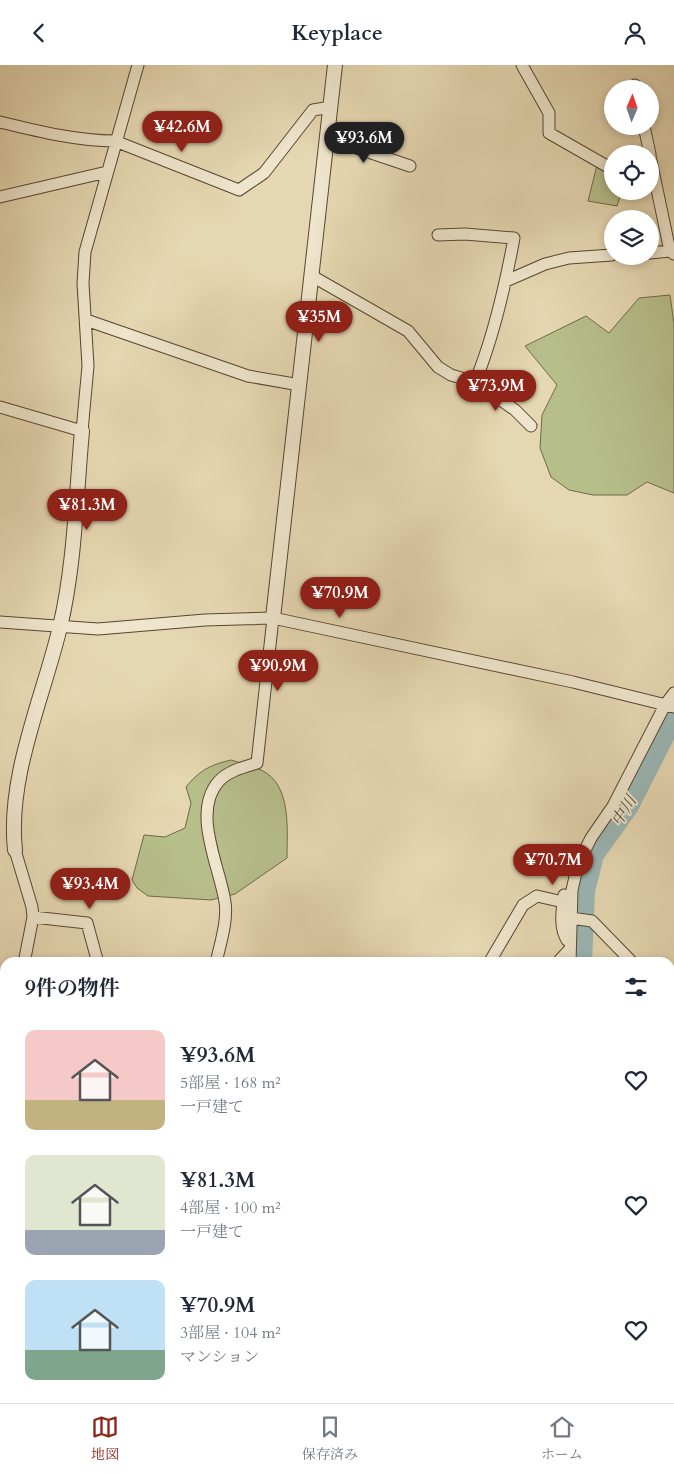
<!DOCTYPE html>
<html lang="ja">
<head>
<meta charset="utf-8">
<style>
  body { margin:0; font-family:Cardo,"Noto Serif JP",serif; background:#f6f6f7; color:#1f2937; height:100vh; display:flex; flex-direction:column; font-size:19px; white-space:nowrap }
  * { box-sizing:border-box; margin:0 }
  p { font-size:16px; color:#747a83 }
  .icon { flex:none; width:28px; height:28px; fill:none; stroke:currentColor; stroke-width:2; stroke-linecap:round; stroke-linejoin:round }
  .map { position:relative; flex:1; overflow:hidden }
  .side { position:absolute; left:0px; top:892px; width:675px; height:446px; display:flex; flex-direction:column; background:#fff; border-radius:15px 15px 0 0; box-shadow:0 2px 8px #0003 }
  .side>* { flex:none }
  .needle { width:32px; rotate:2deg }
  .tools { position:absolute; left:604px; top:15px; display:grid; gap:10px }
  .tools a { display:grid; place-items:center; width:55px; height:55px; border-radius:50%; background:#fff; box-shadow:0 2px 8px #0003; font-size:25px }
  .price { position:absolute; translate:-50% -42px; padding:0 11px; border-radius:18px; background:#8f2418; color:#fff; font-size:16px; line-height:32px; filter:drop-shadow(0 1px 2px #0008) }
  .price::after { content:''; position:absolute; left:50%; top:30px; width:15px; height:11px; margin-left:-8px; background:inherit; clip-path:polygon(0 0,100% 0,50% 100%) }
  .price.selected { background:#222; color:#fff }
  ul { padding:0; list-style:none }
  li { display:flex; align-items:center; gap:15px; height:125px; padding:0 25px }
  li span { display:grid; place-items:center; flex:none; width:140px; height:100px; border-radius:10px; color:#555 }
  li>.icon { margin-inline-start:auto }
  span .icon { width:60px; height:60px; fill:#fffc; stroke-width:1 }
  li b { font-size:21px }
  h2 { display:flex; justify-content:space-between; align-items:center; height:60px; padding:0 25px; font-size:21px }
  header { display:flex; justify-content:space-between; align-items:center; height:65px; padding:0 25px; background:#fff; font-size:22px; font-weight:700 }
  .menu { display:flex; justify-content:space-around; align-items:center; height:70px; border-top:1px solid #e0e1e3; background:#fff; font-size:14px; color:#747a83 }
  .menu a { display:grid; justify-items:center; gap:2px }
  .menu .selected { color:#8f2418 }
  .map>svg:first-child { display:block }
  .green { fill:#b6be8a; stroke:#6f6a48 }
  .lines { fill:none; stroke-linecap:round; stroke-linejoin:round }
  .river { stroke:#9bb7b7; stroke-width:20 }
  .minor-casing { stroke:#574631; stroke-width:13 }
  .tertiary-casing { stroke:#574631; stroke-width:16 }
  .minor { stroke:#eee5cc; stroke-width:11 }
  .tertiary { stroke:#eee5cc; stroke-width:14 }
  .labels { text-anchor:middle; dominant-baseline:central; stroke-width:4; stroke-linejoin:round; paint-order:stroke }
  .water-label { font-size:16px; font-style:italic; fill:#504e44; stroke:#eee5cc }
</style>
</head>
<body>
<header><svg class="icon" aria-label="back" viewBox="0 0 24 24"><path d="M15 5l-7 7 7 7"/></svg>Keyplace<svg class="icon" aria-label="person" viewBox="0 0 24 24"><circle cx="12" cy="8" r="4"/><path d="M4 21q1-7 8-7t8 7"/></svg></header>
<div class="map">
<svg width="674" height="1338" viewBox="0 0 674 1338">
  <rect width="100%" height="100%" fill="#e5d7b1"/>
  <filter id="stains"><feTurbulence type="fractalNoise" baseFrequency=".004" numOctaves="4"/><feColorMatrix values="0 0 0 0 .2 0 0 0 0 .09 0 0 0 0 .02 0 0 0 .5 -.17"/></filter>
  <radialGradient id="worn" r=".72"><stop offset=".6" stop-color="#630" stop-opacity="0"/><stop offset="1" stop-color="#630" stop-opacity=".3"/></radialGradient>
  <path class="green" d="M597,100L612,108V126H622L617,141L588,136Z
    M670,230L674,259V428L647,417L627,430H593L569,425L551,412L540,383L542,350L557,320L525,281L586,251L609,268L639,233Z
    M231,695C241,698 252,701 261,705C292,719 287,765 287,793L235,829L211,835L148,831L137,823L132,815L144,770L165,772L185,763L191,738L186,722C200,705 210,700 231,695Z"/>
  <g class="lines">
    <path class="river" d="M582,898L585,826L594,790L629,741L674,652
      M670,1069L674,1072
      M108,1338L114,1334"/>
    <g class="minor-casing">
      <path id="minor" d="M522,0L549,48V68L612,104
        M635,20L636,24
        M0,57C37,66 77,76 115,76L239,125L264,108L313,45L331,42
        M644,61L650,89
        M327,73L410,101
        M650,91L670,186
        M0,132L107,107
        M650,188L670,186L674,189
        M312,211L408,266L438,302L451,310L475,317C494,271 505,222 514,173L465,169L438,170
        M506,216L545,199L569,193L612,190
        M86,255L248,311L300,320
        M475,317L515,345L531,361
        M0,342L82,366L88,301L83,218L85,187L138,0
        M0,557L98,564L205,555L273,553L573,617L674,642
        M15,785L32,842L33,852L24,898
        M564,830C562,845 559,862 567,875
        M33,852L87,858L98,898
        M571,853L592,856L633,898
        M216,898C220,879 228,856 225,837C220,802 191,747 219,716C228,706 244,702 257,698L273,553
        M489,898L523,840L537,831L563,837
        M557,898L570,884
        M570,898L572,825L578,799L591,773L613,741L665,640L674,628
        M670,935L674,938
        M0,952L5,947
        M670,1079L674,1083
        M0,1106L5,1103
        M670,1283H674
        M0,1319L5,1321
        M53,1334L69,1338
        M85,1338L87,1334
        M164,1338V1334"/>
    </g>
    <g class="tertiary-casing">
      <path id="tertiary" d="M273,553L335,0
        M15,785C7,712 43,633 60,562C75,499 76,431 82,366"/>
    </g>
    <use href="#minor" class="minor"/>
    <use href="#tertiary" class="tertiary"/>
  </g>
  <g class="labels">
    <g class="water-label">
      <text transform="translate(624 746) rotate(-58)">中川</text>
    </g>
  </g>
  <rect width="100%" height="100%" filter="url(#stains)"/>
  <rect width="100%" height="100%" fill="url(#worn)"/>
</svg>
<div class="tools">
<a><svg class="needle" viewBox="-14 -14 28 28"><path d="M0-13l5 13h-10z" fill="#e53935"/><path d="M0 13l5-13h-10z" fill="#747a83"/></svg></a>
<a><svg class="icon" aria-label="locate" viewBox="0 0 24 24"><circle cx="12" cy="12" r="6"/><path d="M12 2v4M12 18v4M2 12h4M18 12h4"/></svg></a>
<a><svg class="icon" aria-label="layers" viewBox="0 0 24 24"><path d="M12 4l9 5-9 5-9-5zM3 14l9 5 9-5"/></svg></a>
</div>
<b class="price" style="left:182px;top:88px">¥42.6M</b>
<b class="price selected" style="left:364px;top:99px">¥93.6M</b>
<b class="price" style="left:319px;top:278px">¥35M</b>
<b class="price" style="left:496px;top:347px">¥73.9M</b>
<b class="price" style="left:87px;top:466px">¥81.3M</b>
<b class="price" style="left:340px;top:554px">¥70.9M</b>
<b class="price" style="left:278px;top:627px">¥90.9M</b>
<b class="price" style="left:553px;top:821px">¥70.7M</b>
<b class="price" style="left:90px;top:845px">¥93.4M</b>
<section class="side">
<h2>9件の物件<svg class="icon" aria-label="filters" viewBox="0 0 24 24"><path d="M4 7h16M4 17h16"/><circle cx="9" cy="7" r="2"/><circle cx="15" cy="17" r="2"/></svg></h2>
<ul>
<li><span style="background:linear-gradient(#f6c9c9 70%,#c2b280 0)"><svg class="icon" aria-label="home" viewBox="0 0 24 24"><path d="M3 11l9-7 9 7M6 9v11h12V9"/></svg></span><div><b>¥93.6M</b><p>5部屋 · 168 m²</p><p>一戸建て</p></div><svg class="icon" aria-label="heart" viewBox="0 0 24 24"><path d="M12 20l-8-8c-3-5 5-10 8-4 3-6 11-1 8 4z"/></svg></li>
<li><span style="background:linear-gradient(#dfe7d0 75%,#9aa5b1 0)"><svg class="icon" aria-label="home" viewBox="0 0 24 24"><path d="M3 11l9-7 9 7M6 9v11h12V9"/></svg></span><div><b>¥81.3M</b><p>4部屋 · 100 m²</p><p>一戸建て</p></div><svg class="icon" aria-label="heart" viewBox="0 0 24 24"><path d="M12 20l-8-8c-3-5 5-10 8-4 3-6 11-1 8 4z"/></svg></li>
<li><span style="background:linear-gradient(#bfe0f5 70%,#7fa58c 0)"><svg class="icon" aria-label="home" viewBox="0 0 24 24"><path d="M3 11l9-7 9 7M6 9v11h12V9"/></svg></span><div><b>¥70.9M</b><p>3部屋 · 104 m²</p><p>マンション</p></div><svg class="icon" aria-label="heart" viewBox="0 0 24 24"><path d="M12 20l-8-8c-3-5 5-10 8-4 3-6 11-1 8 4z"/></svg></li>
</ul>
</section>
</div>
<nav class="menu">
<a class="selected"><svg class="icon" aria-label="map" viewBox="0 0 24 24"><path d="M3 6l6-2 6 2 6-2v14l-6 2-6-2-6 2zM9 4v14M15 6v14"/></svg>地図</a>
<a><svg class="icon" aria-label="saved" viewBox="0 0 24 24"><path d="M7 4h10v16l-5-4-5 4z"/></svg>保存済み</a>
<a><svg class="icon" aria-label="home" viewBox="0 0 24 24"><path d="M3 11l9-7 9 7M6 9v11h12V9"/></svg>ホーム</a>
</nav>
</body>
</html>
